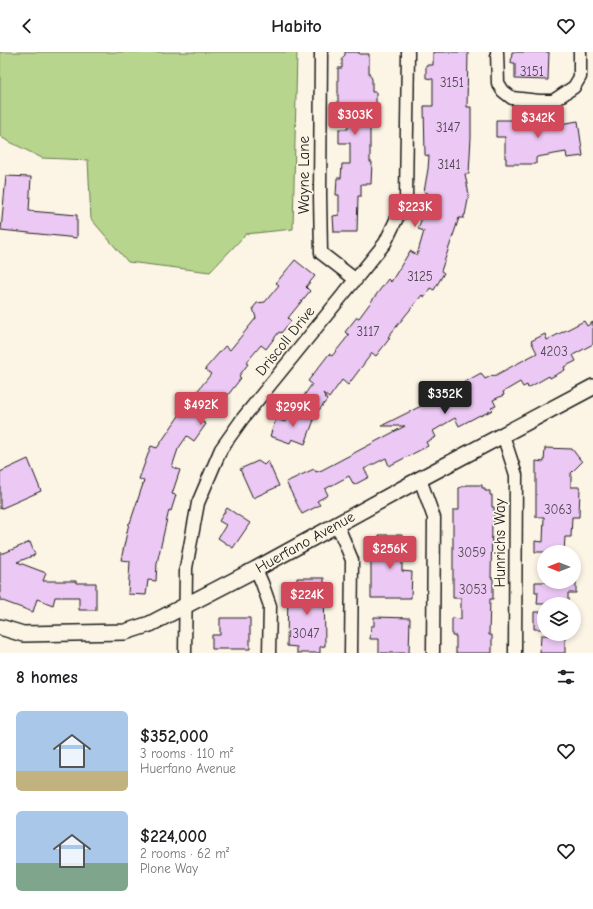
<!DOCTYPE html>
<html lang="en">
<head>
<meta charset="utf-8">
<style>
  body { margin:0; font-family:"Comic Neue",sans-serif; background:#f6f6f6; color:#202124; height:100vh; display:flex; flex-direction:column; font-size:15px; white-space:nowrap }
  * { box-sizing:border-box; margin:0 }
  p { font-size:13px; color:#757577 }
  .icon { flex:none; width:22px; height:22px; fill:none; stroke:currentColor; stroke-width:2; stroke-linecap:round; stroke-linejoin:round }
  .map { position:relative; height:601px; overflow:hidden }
  .side { display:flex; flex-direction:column; background:#fff; flex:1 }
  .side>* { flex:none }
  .needle { width:26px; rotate:270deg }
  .controls { position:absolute; left:537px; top:493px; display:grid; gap:8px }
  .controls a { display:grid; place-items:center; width:44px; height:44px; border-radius:50%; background:#fff; box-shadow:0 2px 6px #0003; font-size:20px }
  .price { position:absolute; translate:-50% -34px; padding:0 9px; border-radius:4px; background:#d1495b; color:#fff; font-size:13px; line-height:26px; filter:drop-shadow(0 1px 2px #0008) }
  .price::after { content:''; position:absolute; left:50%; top:24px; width:12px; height:9px; margin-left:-6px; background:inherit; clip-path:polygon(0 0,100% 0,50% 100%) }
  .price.selected { background:#222; color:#fff }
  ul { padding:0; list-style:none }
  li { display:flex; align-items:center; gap:12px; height:100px; padding:0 16px }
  li span { display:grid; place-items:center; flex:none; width:112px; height:80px; border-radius:6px; color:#555 }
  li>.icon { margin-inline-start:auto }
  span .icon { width:48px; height:48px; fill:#fffc; stroke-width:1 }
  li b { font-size:17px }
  h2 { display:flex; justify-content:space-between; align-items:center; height:48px; padding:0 16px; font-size:17px }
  header { display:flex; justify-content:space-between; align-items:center; height:52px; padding:0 16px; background:#fff; font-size:18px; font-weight:800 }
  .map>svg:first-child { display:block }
  .green { fill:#b7d58d; stroke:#6a7854 }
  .building { fill:#ecc8f4; stroke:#1c1c1c }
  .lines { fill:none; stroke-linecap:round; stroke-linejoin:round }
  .minor-casing { stroke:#1c1c1c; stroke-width:15 }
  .tertiary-casing { stroke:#1c1c1c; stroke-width:18 }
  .minor { stroke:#fcf5e5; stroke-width:12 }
  .tertiary { stroke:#fcf5e5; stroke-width:15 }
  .labels { text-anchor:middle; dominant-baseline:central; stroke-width:3.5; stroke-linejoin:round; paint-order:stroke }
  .number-label { font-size:13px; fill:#504752 }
  .street-label { font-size:15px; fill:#1c1c1c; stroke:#fcf5e5 }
</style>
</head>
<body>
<header><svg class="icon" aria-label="back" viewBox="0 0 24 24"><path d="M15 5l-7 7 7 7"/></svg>Habito<svg class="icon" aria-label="heart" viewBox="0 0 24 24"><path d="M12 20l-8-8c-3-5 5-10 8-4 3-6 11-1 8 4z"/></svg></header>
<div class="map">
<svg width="593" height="601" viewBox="0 0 593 601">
  <rect width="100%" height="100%" fill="#fcf5e5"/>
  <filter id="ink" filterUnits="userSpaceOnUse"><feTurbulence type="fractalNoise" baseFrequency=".025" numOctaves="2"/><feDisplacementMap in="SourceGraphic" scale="8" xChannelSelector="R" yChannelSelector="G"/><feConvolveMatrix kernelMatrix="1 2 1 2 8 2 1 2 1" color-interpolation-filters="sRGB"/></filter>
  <g filter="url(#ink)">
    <path class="green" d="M0,0H297L293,177L246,182L210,220L128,210L91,167L88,108L42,106L4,87L0,84Z"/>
    <path class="building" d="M345,0H359V2H369V21L372,27V40H376V68H370V110H372L371,132H361V144H358L357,180H334L333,164L339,163V143H336L337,126H341L342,112H350V91H339V77H348V53H338V16H342V6L345,3Z
      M433,0H468L467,55H471V85L469,122H465L469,143L465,163H464V166H459L441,219L444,221L434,238L430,236L425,245L422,243L388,285L390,286L376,304L372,301L348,333L342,328L329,346L323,341L327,348L319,358L303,345L312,332L308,329L329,302L332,304L349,283L345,280L357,265L359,266L388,227L391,230L410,199L417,203L424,179L418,177L423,163H424L428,141L424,140L428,117L429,104L425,103L424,54H433V27L426,26V13H433Z
      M512,0H549L548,28L515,27V11H511Z
      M559,66L560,72L578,69L583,104L567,106L566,100L537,105L536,106V112H506V106H505V85H496V68H543Z
      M6,124L31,125L29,159L77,163V186L1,178Z
      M295,208L315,224L306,235L310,239L288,266L291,269L281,281L279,280L266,297L261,293L246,311L248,312L239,324L241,326L218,356L211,351L198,367L206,372L194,389L187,384L178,397L172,415L180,418L172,442L176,443L171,459L169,458L157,511L156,529L148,528L146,543L128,542L130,509L121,508L129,471H130L144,429L139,427L151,394L157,396L187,352L211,322L205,317L225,294L230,298L256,266L253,256L257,251L265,250L279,233L276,231Z
      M584,269L587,274L593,270V292L573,303L576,309L564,315L565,318L550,326L549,324L528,336L527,333L523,335L520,330L503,340L504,343L493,348L496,354L491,356L493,358L480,364V363L459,374L455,366L433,379L436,385L426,390L428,394L389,414L386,406L364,417L369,425L354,433L349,424L325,437L328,443L317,449L320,453L302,462L286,430L314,417L316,420L322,418L405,374H381L429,350L428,349L445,340L449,348L467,338L463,331L481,321L485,327L493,323L494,324L537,301L531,289L545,282L547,288Z
      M290,358L314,368L305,392L292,387L290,391L270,384L276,367L285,370Z
      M545,396L572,397L582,410L571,421V435H580L579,465H572L571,485H565L564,500H535V489L543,490L544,465H536V409L544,410Z
      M28,407L41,439L0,457V420Z
      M258,409L264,413L268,409L279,434L253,446L240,417Z
      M466,433H482V436H485V439H490V443H492V455H494V472H492L491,526H493V547H490L489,583H492V601H456V584H452V566L461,567V546H453V458H459V436Z
      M227,456L250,471L233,496L218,486L226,473L219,469Z
      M379,483H402V519L412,520L411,546H371V500H379Z
      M30,490L35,503L17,510L46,521L43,529H76V531H96V558H79V545H55L53,553L37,547L33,560L0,548V501H4Z
      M297,526H324L325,594L320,595V601H297V595L287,594L288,539H297Z
      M535,530H576V541H568V552H537L538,540H535Z
      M534,560H544V577H534Z
      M374,565L410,566L409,601H379V587H370L371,574H374Z
      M220,566H250V597H212V583H220Z
      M541,583L565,584V601H540Z"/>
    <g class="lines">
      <g class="minor-casing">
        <path id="minor" d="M321,0L320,142L321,201L356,228
          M497,0L498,31L503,39L512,46L539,49H553L574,35L580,25V0
          M503,383L516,423L515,601
          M420,427L434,466L433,601
          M337,472L352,508L351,601
          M256,517L262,531L270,554L269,601
          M185,601L186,516L198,451L221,397L243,366L385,191L406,147L408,0"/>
      </g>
      <g class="tertiary-casing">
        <path id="tertiary" d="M0,575L23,582L125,580L150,572L256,517L420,427L593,335"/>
      </g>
      <use href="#minor" class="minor"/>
      <use href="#tertiary" class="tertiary"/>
    </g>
  </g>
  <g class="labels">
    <g class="number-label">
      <text x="532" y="19">3151</text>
      <text x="452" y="30">3151</text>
      <text x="448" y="75">3147</text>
      <text x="449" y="112">3141</text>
      <text x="420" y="224">3125</text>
      <text x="368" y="279">3117</text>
      <text x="554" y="299">4203</text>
      <text x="558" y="457">3063</text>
      <text x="472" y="500">3059</text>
      <text x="473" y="537">3053</text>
      <text x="306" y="581">3047</text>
    </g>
    <g class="street-label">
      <text transform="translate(304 123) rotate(-90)">Wayne Lane</text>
      <text transform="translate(285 289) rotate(-51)">Driscoll Drive</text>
      <text transform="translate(305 490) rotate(-29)">Huerfano Avenue</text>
      <text transform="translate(500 491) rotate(-90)">Hunrichs Way</text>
    </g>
  </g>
</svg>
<div class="controls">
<a><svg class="needle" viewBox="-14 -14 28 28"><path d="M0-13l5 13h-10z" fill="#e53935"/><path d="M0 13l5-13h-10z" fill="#757577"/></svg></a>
<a><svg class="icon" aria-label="layers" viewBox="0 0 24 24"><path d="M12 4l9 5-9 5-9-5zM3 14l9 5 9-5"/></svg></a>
</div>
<b class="price" style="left:355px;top:84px">$303K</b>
<b class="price" style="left:538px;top:87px">$342K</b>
<b class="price" style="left:415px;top:176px">$223K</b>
<b class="price selected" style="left:445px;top:363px">$352K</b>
<b class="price" style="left:201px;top:374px">$492K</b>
<b class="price" style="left:293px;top:376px">$299K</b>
<b class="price" style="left:390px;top:518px">$256K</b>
<b class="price" style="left:307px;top:564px">$224K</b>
</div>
<section class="side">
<h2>8 homes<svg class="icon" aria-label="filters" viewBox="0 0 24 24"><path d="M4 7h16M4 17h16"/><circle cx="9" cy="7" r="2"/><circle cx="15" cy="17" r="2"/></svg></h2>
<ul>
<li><span style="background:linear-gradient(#a9c7e8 75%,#c2b280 0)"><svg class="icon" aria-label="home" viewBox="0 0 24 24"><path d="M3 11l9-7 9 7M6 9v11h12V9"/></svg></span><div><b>$352,000</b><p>3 rooms · 110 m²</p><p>Huerfano Avenue</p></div><svg class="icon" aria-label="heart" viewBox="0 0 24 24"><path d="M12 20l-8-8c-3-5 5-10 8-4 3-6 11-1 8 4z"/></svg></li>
<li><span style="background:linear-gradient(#a9c7e8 65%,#7fa58c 0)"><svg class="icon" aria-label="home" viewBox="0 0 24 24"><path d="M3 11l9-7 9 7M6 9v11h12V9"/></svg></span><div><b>$224,000</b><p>2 rooms · 62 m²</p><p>Plone Way</p></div><svg class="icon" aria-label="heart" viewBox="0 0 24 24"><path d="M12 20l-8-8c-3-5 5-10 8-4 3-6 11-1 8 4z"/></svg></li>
</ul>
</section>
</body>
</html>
